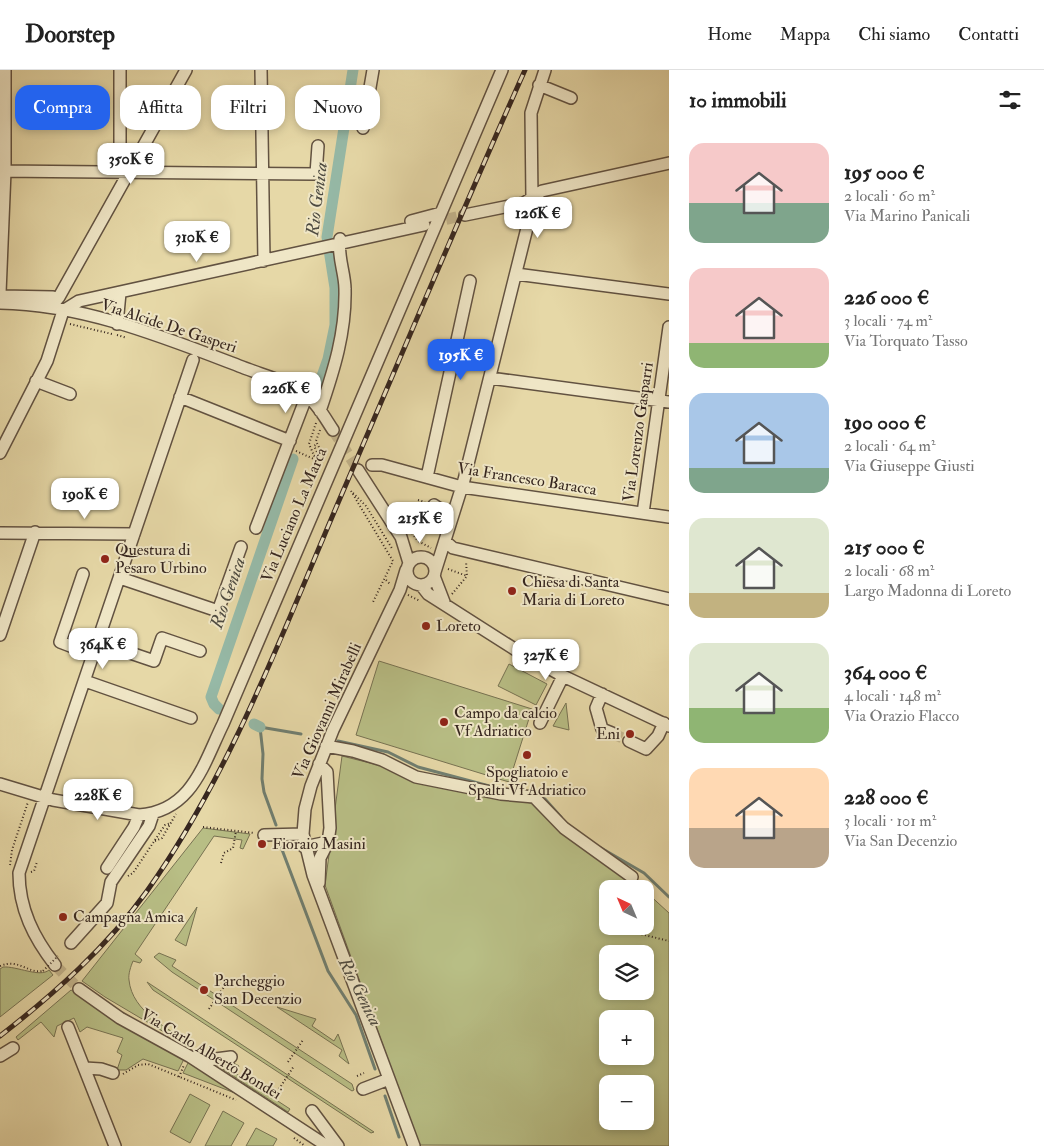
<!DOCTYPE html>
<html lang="it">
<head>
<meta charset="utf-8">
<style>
  body { margin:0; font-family:"IM FELL Double Pica",serif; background:#f6f6f6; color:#222; height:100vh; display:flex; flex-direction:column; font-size:19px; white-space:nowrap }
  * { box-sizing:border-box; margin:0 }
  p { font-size:16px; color:#767676 }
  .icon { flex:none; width:28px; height:28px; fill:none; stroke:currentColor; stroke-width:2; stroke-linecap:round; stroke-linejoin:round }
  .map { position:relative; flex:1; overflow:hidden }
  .panel { display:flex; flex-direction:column; background:#fff; width:375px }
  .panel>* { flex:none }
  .guide { position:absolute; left:15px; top:15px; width:475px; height:45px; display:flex; gap:10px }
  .needle { width:32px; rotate:316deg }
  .buttons { position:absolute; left:599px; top:810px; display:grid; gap:10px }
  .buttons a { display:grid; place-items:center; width:55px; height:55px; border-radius:10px; background:#fff; box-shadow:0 2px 8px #0003; font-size:25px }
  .price { position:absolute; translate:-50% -42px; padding:0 11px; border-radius:10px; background:#fff; color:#222; font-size:16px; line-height:32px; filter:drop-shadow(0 1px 2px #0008) }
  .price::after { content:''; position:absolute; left:50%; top:30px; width:15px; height:11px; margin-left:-8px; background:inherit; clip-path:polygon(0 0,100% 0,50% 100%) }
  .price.active { background:#2563eb; color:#fff }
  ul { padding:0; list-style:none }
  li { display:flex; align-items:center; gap:15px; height:125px; padding:0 20px }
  li span { display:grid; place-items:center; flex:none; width:140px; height:100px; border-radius:15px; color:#555 }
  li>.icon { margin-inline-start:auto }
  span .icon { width:60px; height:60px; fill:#fffc; stroke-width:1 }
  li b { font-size:21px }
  h2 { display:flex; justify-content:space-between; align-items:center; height:60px; padding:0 20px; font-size:21px }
  .pill { padding:0 18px; border-radius:15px; background:#fff; box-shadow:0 2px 8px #0003; font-size:18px; line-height:45px }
  .pill.active { background:#2563eb; color:#fff }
  header { display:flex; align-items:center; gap:30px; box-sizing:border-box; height:70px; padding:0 25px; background:#fff; border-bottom:1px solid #e0e0e0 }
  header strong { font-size:24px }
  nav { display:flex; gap:28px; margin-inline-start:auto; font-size:18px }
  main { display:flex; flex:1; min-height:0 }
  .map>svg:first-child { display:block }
  .green { fill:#b8be85; stroke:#777252; fill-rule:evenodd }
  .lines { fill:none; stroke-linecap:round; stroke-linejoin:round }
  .stream { stroke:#707f71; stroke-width:3 }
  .canal { stroke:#96baa8; stroke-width:11 }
  .minor-tunnel { stroke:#c3b48c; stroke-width:11; stroke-dasharray:11 5.5; stroke-linecap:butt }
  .minor-casing { stroke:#625241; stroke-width:14 }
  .path { stroke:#36261f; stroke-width:2; stroke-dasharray:1 2.5; stroke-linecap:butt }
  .minor { stroke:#efe6c6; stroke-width:11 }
  .rail-casing { stroke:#36261f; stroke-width:5 }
  .rail { stroke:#efe6c6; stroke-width:3; stroke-dasharray:9; stroke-linecap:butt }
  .path-bridge { stroke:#36261f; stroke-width:2; stroke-dasharray:1 2.5; stroke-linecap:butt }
  .poi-dot { fill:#8f2418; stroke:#efe6c6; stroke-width:2 }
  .labels { text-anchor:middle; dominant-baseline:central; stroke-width:4; stroke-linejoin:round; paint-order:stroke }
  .street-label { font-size:16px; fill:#36261f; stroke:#efe6c6 }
  .poi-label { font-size:16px; fill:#36261f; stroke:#efe6c6; text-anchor:start }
  .water-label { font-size:18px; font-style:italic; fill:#4e4b41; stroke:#efe6c6 }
</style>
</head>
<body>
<header>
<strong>Doorstep</strong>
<nav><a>Home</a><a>Mappa</a><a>Chi siamo</a><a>Contatti</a></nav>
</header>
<main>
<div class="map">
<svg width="669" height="1076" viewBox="0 0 669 1076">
  <rect width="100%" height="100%" fill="#e6d8a7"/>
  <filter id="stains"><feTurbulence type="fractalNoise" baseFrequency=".004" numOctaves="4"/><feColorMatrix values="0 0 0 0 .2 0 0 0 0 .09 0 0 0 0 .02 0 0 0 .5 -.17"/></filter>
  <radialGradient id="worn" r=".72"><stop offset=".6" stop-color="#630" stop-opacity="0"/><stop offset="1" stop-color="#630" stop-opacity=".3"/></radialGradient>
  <path class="green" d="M379,591L532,639L509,712L356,665Z
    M509,594L547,614L536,635L498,616Z
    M566,633L569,660L553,656Z
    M342,686L538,735C552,751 567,768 585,780C605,794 625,802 643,819H608V856H645V821L669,843V1076L419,1075L325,815ZM608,884H645V921H608ZM608,949H645V986H608ZM608,1014H645V1051H608Z
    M203,758L250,764L243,779L240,778L242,770L214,766L135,884L142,890L140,893L133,891C131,896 128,904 129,910C132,942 169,959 193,975L191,978L105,927L82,911Z
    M197,837L186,876L175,870Z
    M159,883L176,890L172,896L352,1014L354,1020L352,1021L172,902L154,887Z
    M3,897C17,896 40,908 49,900L53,905L0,947V899Z
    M147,912L374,1062L371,1063L153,920Z
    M71,920L184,989L178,1001L143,989L126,1000H117L122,985L117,982L123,968L87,957L80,962L74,948L57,956L54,967L41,952L18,970L16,967Z
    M277,937L316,949L312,956L334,971L338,964L349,994L339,986L342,980Z
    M189,991L240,1025L183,1003Z
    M230,991L239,996L235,1003L290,1039L288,1042L212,992Z
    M190,1024L210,1035L190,1073L170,1062Z
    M223,1041L244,1053L231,1076H205Z
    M256,1058L277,1069L273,1076H246Z"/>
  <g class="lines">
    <path class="stream" d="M338,671L388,682L418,697L493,717
      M540,728L545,729L561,747
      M276,755L264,722L262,709L263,684L260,657L301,664
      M281,777L328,901L356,945L375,999
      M601,778L644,803L669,827
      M385,1026L399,1067"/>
    <path class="canal" d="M317,320L328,289L335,255V218L327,167L353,0
      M219,639L214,634L211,627L293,389
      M254,654L260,657"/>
    <path class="minor-tunnel" d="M430,153L465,145
      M333,360L358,400
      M612,663L629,671
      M55,895L79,919"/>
    <g class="minor-casing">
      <path id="minor" d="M120,0V81L122,87L134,92
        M261,0L264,191
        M539,15L571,28
        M363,58L373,0
        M0,101L316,104L318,76
        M465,145L524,133L542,121L669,93
        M411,151L441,143
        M516,204L669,224
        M0,223L5,101V0
        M2,226L53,227
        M0,233C83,234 166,268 242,297C262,305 288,311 305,324C317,333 325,348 333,360
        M41,234L55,232L59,227L186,0
        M117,254L120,223
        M490,308L669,332
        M36,311L70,324
        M180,327L290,371
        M320,341C334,300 346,262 345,219C345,203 337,185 340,169
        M0,383L47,291L63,241L79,231L424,155
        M372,395H382L462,417L669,447
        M358,400L401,467L409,493
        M427,407L470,211
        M434,435L452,447
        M643,443L669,257
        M256,458L307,325
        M0,463L134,464
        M446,472L453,478L669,529
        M407 501a14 14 0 1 1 28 0a14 14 0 1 1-28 0Z
        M406,500L400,520L333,660L311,716L305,739L303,764L313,805L414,1076
        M435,502L464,410L528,154L532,129L531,43L545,0
        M83,504L60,572L94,585
        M434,506L444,532
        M120,508L218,541L241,477
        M421,515L428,524L516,580L563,606L669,656
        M0,565L35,462
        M98,572L154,591L162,568L200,581
        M85,611L191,648
        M602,624L596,638L602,659L612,663
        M540,653L563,606
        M629,671L646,679L658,666L664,653
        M326,676L353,681L382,690L416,707L501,724L534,727L564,758L632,807
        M0,714L53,730L139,745C192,741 203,695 223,654L502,0
        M264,765L303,764
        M304,777L328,772L330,758L327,702L319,694
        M107,798L134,757L139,745
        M319,813L320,788L328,772
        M71,873L107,833L111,812L149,756L153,744
        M55,895C34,868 19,839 19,803L193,290
        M79,919L120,948L189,986L327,1076
        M68,957L115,1076
        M0,986L13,978
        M196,987L208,990L231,987
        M85,998L101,999L113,1003
        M363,1019L389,1009
        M312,1041L338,1076"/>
    </g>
    <path class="path" d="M70,254L112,264
      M117,265L127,268
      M265,318L279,323
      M316,353L309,374L316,390
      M320,360L316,371L324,388
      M296,381L316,390
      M314,386L318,384L314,376L317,374
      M351,421L393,491L373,532
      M353,423L366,436L393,480
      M418,430L425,432
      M410,462L427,443
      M412,463L418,471L431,478
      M448,499L467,506
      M386,510L390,514
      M452,524L467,506L466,491
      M408,525L420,531
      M203,757L254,763
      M155,771L162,768L176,744
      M221,793L224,783L233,778L236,761
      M10,795L12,780L28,732
      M31,802L34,801L37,792
      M128,806L133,803L165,755L171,753
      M628,861L669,871
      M0,896C19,888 28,904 43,901
      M209,939L224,917
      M288,992L303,970
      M123,1004L138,995L148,994L236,1030
      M357,1006L364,1003
      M179,1007L184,995
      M279,1019L294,996
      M294,1068L305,1076"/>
    <use href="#minor" class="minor"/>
    <g class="rail-casing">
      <path id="rail" d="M0,966C54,924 107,877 147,821C232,701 283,561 341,426C402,284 462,141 525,0"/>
    </g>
    <use href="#rail" class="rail"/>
    <path class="path-bridge" d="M43,901L58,886"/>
  </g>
  <g class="poi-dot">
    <circle cx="105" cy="489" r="5"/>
    <circle cx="512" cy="521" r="5"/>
    <circle cx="426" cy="556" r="5"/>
    <circle cx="444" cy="652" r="5"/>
    <circle cx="630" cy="664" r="5"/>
    <circle cx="527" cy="685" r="5"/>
    <circle cx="262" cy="774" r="5"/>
    <circle cx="63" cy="847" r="5"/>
    <circle cx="204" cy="920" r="5"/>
  </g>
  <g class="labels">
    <g class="street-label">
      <text transform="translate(169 256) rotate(18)">Via Alcide De Gasperi</text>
      <text transform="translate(638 362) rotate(-82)">Via Lorenzo Gasparri</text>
      <text transform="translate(527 409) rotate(9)">Via Francesco Baracca</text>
      <text transform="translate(294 445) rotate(-67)">Via Luciano La Marca</text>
      <text transform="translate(327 641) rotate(-66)">Via Giovanni Mirabelli</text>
      <text transform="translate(211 984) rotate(31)">Via Carlo Alberto Bondei</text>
    </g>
    <g class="poi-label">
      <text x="115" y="480">Questura di<tspan x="115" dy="18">Pesaro Urbino</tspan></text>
      <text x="522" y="512">Chiesa di Santa<tspan x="522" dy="18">Maria di Loreto</tspan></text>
      <text x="436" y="556">Loreto</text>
      <text x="454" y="643">Campo da calcio<tspan x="454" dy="18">Vf Adriatico</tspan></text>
      <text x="620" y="664" text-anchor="end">Eni</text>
      <text x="527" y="702" text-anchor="middle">Spogliatoio e<tspan x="527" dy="18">Spalti Vf Adriatico</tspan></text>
      <text x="272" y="774">Fioraio Masini</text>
      <text x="73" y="847">Campagna Amica</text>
      <text x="214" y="911">Parcheggio<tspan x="214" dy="18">San Decenzio</tspan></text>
    </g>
    <g class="water-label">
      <text transform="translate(317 129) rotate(-83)">Rio Genica</text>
      <text transform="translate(228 523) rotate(-71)">Rio Genica</text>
      <text transform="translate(360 922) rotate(63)">Rio Genica</text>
    </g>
  </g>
  <rect width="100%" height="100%" filter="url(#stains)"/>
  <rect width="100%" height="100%" fill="url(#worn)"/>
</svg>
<div class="buttons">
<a><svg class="needle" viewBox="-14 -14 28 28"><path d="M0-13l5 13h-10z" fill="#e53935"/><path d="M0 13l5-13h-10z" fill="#767676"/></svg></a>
<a><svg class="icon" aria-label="layers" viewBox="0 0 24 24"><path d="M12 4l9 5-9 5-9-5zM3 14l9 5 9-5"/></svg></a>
<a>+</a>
<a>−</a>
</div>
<b class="price" style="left:131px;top:115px">350K €</b>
<b class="price" style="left:538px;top:169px">126K €</b>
<b class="price" style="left:197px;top:193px">310K €</b>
<b class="price active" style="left:461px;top:311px">195K €</b>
<b class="price" style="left:286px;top:344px">226K €</b>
<b class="price" style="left:85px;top:450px">190K €</b>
<b class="price" style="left:420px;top:474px">215K €</b>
<b class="price" style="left:103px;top:600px">364K €</b>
<b class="price" style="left:546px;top:611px">327K €</b>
<b class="price" style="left:98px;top:751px">228K €</b>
<div class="guide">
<a class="pill active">Compra</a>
<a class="pill">Affitta</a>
<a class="pill">Filtri</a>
<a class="pill">Nuovo</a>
</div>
</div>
<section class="panel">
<h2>10 immobili<svg class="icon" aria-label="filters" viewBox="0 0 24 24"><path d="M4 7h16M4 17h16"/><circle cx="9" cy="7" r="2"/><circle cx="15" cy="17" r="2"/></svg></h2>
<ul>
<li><span style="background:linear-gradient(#f6c9c9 60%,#7fa58c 0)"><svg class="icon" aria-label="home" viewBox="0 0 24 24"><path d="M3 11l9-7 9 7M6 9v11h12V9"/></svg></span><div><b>195 000 €</b><p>2 locali · 60 m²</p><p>Via Marino Panicali</p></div></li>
<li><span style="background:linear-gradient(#f6c9c9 75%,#8fb573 0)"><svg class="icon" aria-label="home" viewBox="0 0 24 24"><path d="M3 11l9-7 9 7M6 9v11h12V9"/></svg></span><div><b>226 000 €</b><p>3 locali · 74 m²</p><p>Via Torquato Tasso</p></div></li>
<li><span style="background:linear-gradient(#a9c7e8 75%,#7fa58c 0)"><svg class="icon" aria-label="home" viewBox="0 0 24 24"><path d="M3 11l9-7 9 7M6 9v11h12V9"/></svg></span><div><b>190 000 €</b><p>2 locali · 64 m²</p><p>Via Giuseppe Giusti</p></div></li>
<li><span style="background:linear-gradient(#dfe7d0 75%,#c2b280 0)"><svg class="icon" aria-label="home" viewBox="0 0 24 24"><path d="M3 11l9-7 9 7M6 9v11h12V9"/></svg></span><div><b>215 000 €</b><p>2 locali · 68 m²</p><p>Largo Madonna di Loreto</p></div></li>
<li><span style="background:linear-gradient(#dfe7d0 65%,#8fb573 0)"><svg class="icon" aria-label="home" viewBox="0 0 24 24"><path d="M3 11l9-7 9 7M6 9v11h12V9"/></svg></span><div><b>364 000 €</b><p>4 locali · 148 m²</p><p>Via Orazio Flacco</p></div></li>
<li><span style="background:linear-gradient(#ffd9b3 60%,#b9a48a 0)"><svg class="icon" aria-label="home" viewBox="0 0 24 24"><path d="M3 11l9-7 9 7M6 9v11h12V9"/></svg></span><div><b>228 000 €</b><p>3 locali · 101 m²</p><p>Via San Decenzio</p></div></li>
</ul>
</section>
</main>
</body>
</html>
